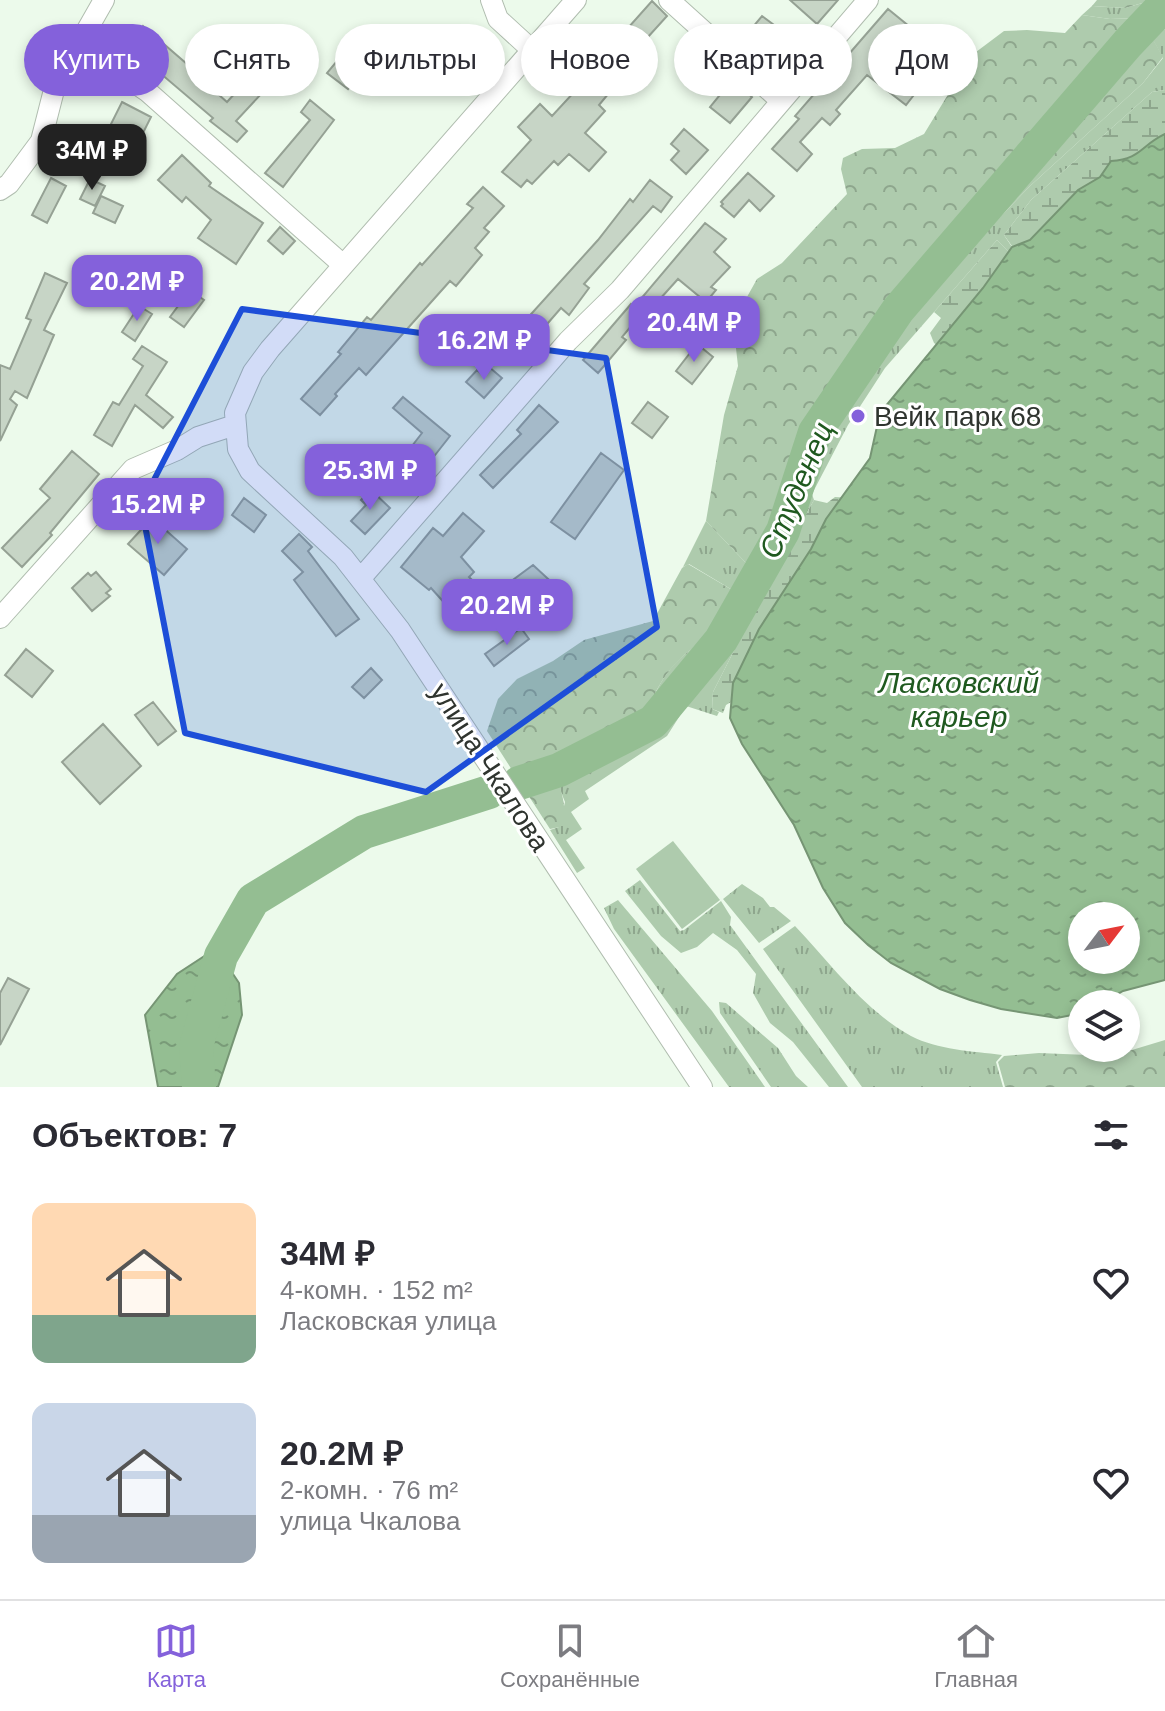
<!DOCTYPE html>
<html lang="ru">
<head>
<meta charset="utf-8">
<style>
  body { margin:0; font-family:Arial,sans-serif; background:#f7f7f7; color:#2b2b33; height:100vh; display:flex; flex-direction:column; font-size:30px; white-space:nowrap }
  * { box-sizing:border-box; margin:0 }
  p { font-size:26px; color:#7c7c81 }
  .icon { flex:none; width:44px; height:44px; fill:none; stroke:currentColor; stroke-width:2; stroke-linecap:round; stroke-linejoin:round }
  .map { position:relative; height:1087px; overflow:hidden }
  .panel { display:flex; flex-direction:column; background:#fff; flex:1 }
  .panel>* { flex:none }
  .hud { position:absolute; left:24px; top:24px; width:1118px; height:72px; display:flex; gap:16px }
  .needle { width:52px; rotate:58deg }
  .tools { position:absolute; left:1068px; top:902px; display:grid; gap:16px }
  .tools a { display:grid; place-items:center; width:72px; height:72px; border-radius:50%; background:#fff; box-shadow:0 4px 12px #0003; font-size:40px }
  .price { position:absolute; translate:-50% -68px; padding:0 18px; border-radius:16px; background:#8461db; color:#fff; font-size:26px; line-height:52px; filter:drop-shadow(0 2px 4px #0008) }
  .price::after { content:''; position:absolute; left:50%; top:48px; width:24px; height:18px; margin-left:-12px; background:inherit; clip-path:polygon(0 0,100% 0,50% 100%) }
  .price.on { background:#222; color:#fff }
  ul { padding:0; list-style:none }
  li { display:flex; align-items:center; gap:24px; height:200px; padding:0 32px }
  li span { display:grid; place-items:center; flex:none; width:224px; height:160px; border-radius:16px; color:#555 }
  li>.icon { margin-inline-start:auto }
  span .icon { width:96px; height:96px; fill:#fffc; stroke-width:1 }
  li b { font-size:34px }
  h2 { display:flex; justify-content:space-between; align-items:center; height:96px; padding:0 32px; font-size:34px }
  .pill { padding:0 28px; border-radius:36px; background:#fff; box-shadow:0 4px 12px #0003; font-size:28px; line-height:72px }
  .pill.on { background:#8461db; color:#fff }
  .tab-bar { display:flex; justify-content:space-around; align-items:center; height:112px; border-top:2px solid #e1e1e2; background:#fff; font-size:22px; color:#7c7c81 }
  .tab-bar a { display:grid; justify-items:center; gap:4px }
  .tab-bar .on { color:#8461db }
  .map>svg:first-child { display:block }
  .grass { fill:url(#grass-tufts) }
  .forest { fill:url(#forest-crowns) }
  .wetland { fill:url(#wetland-marsh) }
  .green { fill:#aecbad }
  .water { fill:url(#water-ripples); stroke:#769574; stroke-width:2; fill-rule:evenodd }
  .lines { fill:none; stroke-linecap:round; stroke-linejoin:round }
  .river { stroke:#94be92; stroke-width:34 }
  .building { fill:#c7d5c6; stroke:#95a194; stroke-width:2 }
  .minor-casing { stroke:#b0bdaf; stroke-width:22 }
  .minor { stroke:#fff; stroke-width:20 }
  .marked { fill:#1d4ed8; fill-opacity:0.2; stroke:#1d4ed8; stroke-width:6; stroke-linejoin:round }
  .poi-dot { fill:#8461db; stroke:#fff; stroke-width:3 }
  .labels { text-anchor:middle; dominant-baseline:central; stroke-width:6; stroke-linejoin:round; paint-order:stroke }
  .poi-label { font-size:28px; fill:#2f342f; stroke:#fff; text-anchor:start }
  .street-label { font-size:28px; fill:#2f342f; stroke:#fff }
  .water-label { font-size:30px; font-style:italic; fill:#1f591f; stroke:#fff }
</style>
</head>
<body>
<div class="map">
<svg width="1165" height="1087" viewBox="0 0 1165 1087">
  <defs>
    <pattern id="grass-tufts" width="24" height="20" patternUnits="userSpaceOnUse" patternTransform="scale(2)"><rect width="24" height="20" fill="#aecbad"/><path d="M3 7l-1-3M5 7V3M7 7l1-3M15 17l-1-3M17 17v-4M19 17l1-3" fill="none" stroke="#8ea68d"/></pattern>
    <pattern id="forest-crowns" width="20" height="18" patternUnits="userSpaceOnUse" patternTransform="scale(2)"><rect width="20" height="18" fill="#aecbad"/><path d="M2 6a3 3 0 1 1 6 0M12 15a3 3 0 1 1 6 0" fill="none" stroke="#8ea68d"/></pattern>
    <pattern id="wetland-marsh" width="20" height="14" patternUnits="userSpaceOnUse" patternTransform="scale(2)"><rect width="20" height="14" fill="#aecbad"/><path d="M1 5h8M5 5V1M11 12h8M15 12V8" fill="none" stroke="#8ea68d"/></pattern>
    <pattern id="water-ripples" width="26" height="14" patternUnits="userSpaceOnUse" patternTransform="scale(2)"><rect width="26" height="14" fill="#94be92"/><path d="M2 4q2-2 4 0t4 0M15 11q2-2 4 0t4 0" fill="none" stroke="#799b78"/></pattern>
  </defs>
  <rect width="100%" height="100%" fill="#ecfaeb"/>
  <path class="grass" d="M1146,2L1165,30V90L1152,92L1031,200L1004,235L1012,247L1009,252L997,240L885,368L848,425L812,494L814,500L777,566L713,692L712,709L719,712L717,716L686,706L667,736L585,791L589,799L571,812L582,829L566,840L585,868L577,873L550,830L559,827L565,802L559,787L660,730L648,714C656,682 680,649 712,639L808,478L851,397L886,348L982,236L1030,186L1143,83L1163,58L1141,18L1110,19L1082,15L1092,6L1125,8Z
    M706,521L747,564L734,591L689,564L683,567Z
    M640,880L680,931L684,930L721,901L731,917L730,925L848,1087H829L793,1042L770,1023L753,993L756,974L737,950L713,933L697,947L681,953L661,936L625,891Z
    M742,884L763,898L770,907H774L791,921L759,943L723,899Z
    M618,900L712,1011L765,1087H729L614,929L604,908Z
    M795,926C830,963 865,1011 911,1036C938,1050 972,1051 1002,1055L996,1062L1003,1087H862L763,949Z
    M719,1002L726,1003L778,1048L796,1076L808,1087H771L720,1013Z"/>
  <path class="forest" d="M1097,0H1165V30L1146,2L1125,8L1092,6Z
    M1082,15L1110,19L1141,18L1163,57L1143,83L1030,186L982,236L886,348L851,397L808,478L712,639C681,649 655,683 648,714L660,730L560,787C564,802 567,812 560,827L550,829L487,731L498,699L517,679L553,661L584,640L653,621L682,568L688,564L734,591L747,564L706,521L724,415L738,366L733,322L757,279L782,263L847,194L841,169L843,158L862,149L895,148L924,134L972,55L1004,31L1027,30L1065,33Z
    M1165,1040V1087H1005L998,1062L1004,1056L1039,1053L1112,1056Z"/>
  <path class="wetland" d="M1165,90V167L1019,256L1004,235L1031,200L1152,92Z
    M997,240L1011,254L947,352L934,343L930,333L941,318L934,312Z
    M835,497L852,498L738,698L726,705L723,713L712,709L713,692L777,566L814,500L827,503Z"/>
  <path class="green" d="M673,841L720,900L682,929L636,869Z"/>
  <path class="water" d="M1165,134V980L1123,991L1101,1004H1082V1013L1057,1018L1001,1009L970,1000L940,989L891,963L868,945L845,923L823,888L794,825L742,744L730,718L733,683L759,629L811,549L826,519L870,458L880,413L983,288L1012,247L1030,240L1078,190L1100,177L1111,161C1141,159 1140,146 1165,134ZM1082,916H1126V960H1082Z
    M206,955L221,956L239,983L242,1015L218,1087H158L145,1015L177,974Z"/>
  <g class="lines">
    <path class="river" d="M519,783L559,770L653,722L721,640L783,531L815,432L898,310L1128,43L1165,4
      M199,1087L196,1047L221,956L253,900L364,832L489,792"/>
  </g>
  <path class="building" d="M790,0H838L817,24Z
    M652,1L667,16L628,59L633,64L599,105L605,111L585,133L606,152L589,171L569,154L558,165L554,161L532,184L527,180L521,187L502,172L531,140L518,127L540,104L552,116L577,89L574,87L610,45L612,46Z
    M888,9L910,27L899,41L904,45L886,66L917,91L906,105L867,75L836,110L840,114L830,125L822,118L800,142L812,154L797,171L772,149L799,119L795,116Z
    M762,16L778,28L770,38L776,43L763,58L742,40Z
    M143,26L187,64L201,47L216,61L201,79L227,102L247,80L262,93L236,121L247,131L237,142L210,121L213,118L153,67L150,70L124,48Z
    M373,28L387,39L348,89L327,73L346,50L353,55Z
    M469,34L484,46L470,62L456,50Z
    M732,80L752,97L730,123L710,107Z
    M310,100L334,120L283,187L265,173L310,120L301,112Z
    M122,102L151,117L139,141L131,137L128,143L115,137L118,130L110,126Z
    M684,129L708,150L686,174L671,160L679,151L671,144Z
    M182,155L211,183L209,186L263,223L236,264L198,238L211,220L186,197L182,202L158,180Z
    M748,173L774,196L760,211L749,200L734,217L721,206L723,204L721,202Z
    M51,178L66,186L47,223L32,215Z
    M90,179L105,186L95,206L80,199Z
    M650,180L672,197L661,212L653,206L584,284L589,288L569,315L561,308L528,346L514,333L598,240L630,199L633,202Z
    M483,187L504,206L484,228L489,232L475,248L482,255L456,286L450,281L366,375L359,368L335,394L337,396L320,415L301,399L341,354L338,352L367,317L371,320L420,263L422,265L473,208L467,204Z
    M101,196L123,206L115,223L93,213Z
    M705,223L726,239L714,252L730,267L711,287L716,290L706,302L678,279L650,310L639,301Z
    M280,227L295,241L283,254L268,241Z
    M45,273L67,283L44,330L54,335L27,398L15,391L10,399L17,405L0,441V365L10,369L31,320L26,318Z
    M190,290L204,300L184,327L170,317Z
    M631,304L642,313L622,337L626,340L598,373L583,360Z
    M139,306L152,314L135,341L122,332Z
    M697,344L713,357L692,384L676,371Z
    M142,346L167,362L146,395L173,417L163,428L135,405L112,446L94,435L113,402L119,405L143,366L133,359Z
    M489,367L502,378L484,398L466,382L477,370L482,374Z
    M403,397L450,436L413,483L395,468L422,433L393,408Z
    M648,402L668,417L652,438L632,423Z
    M539,405L558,422L493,488L480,475L521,434L517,430Z
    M72,451L99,474L50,533L52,535L22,567L2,548L50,498L40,489Z
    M601,453L624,470L575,539L551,522Z
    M371,490L390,508L365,534L351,521L366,505L361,500Z
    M244,498L266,515L254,532L232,515Z
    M463,513L484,531L461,557L474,572L469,577L475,583L449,608L431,588L429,590L401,567L433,528L443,536Z
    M152,518L187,549L164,575L128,544Z
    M299,534L312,547L308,551L359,619L336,636L294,580L303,572L282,551Z
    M533,565L559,589L549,600L535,588L503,612L491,596Z
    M96,572L111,589L106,593L110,596L92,611L72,588L88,573L91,576Z
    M521,628L529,639L494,666L485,654Z
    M26,649L53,671L32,697L5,675Z
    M371,668L382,680L364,698L352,687Z
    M153,702L176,731L158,745L135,715Z
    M103,724L141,766L100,804L62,762Z
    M8,978L29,989L0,1045V993Z"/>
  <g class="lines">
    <g class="minor-casing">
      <path id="minor" d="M491,0L498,19L533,51
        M576,0L270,349L253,372L235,413L238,449L250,471L343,557L400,630L702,1087
        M669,0L781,101
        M79,45L148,92L342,264
        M0,190L9,184L41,141L55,86L104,0
        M361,578L568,341L620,290L868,0
        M0,618L133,469L177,450L198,437L235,425"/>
    </g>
    <use href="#minor" class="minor"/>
  </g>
  <path class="marked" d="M242,309L606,358L657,627L426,792L185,733L141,505Z"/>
  <circle class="poi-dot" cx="858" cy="416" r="8"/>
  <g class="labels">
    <g class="poi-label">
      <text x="874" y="416">Вейк парк 68</text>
    </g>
    <g class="street-label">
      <text transform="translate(490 767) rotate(57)">улица Чкалова</text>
    </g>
    <g class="water-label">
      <text transform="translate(796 490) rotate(-67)">Студенец</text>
      <text x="959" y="682">Ласковский<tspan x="959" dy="34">карьер</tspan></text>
    </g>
  </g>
</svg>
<div class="tools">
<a><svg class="needle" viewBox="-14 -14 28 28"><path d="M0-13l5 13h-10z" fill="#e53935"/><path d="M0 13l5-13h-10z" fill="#7c7c81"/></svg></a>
<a><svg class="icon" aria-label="layers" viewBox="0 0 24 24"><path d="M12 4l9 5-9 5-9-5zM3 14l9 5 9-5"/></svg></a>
</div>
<b class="price on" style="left:92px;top:192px">34M ₽</b>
<b class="price" style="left:137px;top:323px">20.2M ₽</b>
<b class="price" style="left:694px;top:364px">20.4M ₽</b>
<b class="price" style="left:484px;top:382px">16.2M ₽</b>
<b class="price" style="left:370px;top:512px">25.3M ₽</b>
<b class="price" style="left:158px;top:546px">15.2M ₽</b>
<b class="price" style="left:507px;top:647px">20.2M ₽</b>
<div class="hud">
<a class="pill on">Купить</a>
<a class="pill">Снять</a>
<a class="pill">Фильтры</a>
<a class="pill">Новое</a>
<a class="pill">Квартира</a>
<a class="pill">Дом</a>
</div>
</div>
<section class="panel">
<h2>Объектов: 7<svg class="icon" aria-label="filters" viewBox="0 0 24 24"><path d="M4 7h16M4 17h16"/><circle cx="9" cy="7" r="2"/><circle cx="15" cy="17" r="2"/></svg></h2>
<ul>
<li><span style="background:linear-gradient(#ffd9b3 70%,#7fa58c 0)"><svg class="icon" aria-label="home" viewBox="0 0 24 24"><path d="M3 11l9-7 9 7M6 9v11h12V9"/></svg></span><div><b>34M ₽</b><p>4-комн. · 152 m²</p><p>Ласковская улица</p></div><svg class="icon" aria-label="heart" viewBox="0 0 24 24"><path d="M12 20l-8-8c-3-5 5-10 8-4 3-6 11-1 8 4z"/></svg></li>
<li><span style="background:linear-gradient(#c9d6e8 70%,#9aa5b1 0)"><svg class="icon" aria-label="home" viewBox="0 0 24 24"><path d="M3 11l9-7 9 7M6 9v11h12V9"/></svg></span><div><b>20.2M ₽</b><p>2-комн. · 76 m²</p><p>улица Чкалова</p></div><svg class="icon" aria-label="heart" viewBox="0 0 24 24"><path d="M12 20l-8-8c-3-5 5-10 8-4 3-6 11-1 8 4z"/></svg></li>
</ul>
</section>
<nav class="tab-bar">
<a class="on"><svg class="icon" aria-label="map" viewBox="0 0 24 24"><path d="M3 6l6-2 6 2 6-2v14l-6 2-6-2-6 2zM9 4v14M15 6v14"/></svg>Карта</a>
<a><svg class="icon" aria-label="saved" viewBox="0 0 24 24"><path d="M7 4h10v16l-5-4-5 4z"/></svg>Сохранённые</a>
<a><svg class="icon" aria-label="home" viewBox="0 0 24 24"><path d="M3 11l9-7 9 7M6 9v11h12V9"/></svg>Главная</a>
</nav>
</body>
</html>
